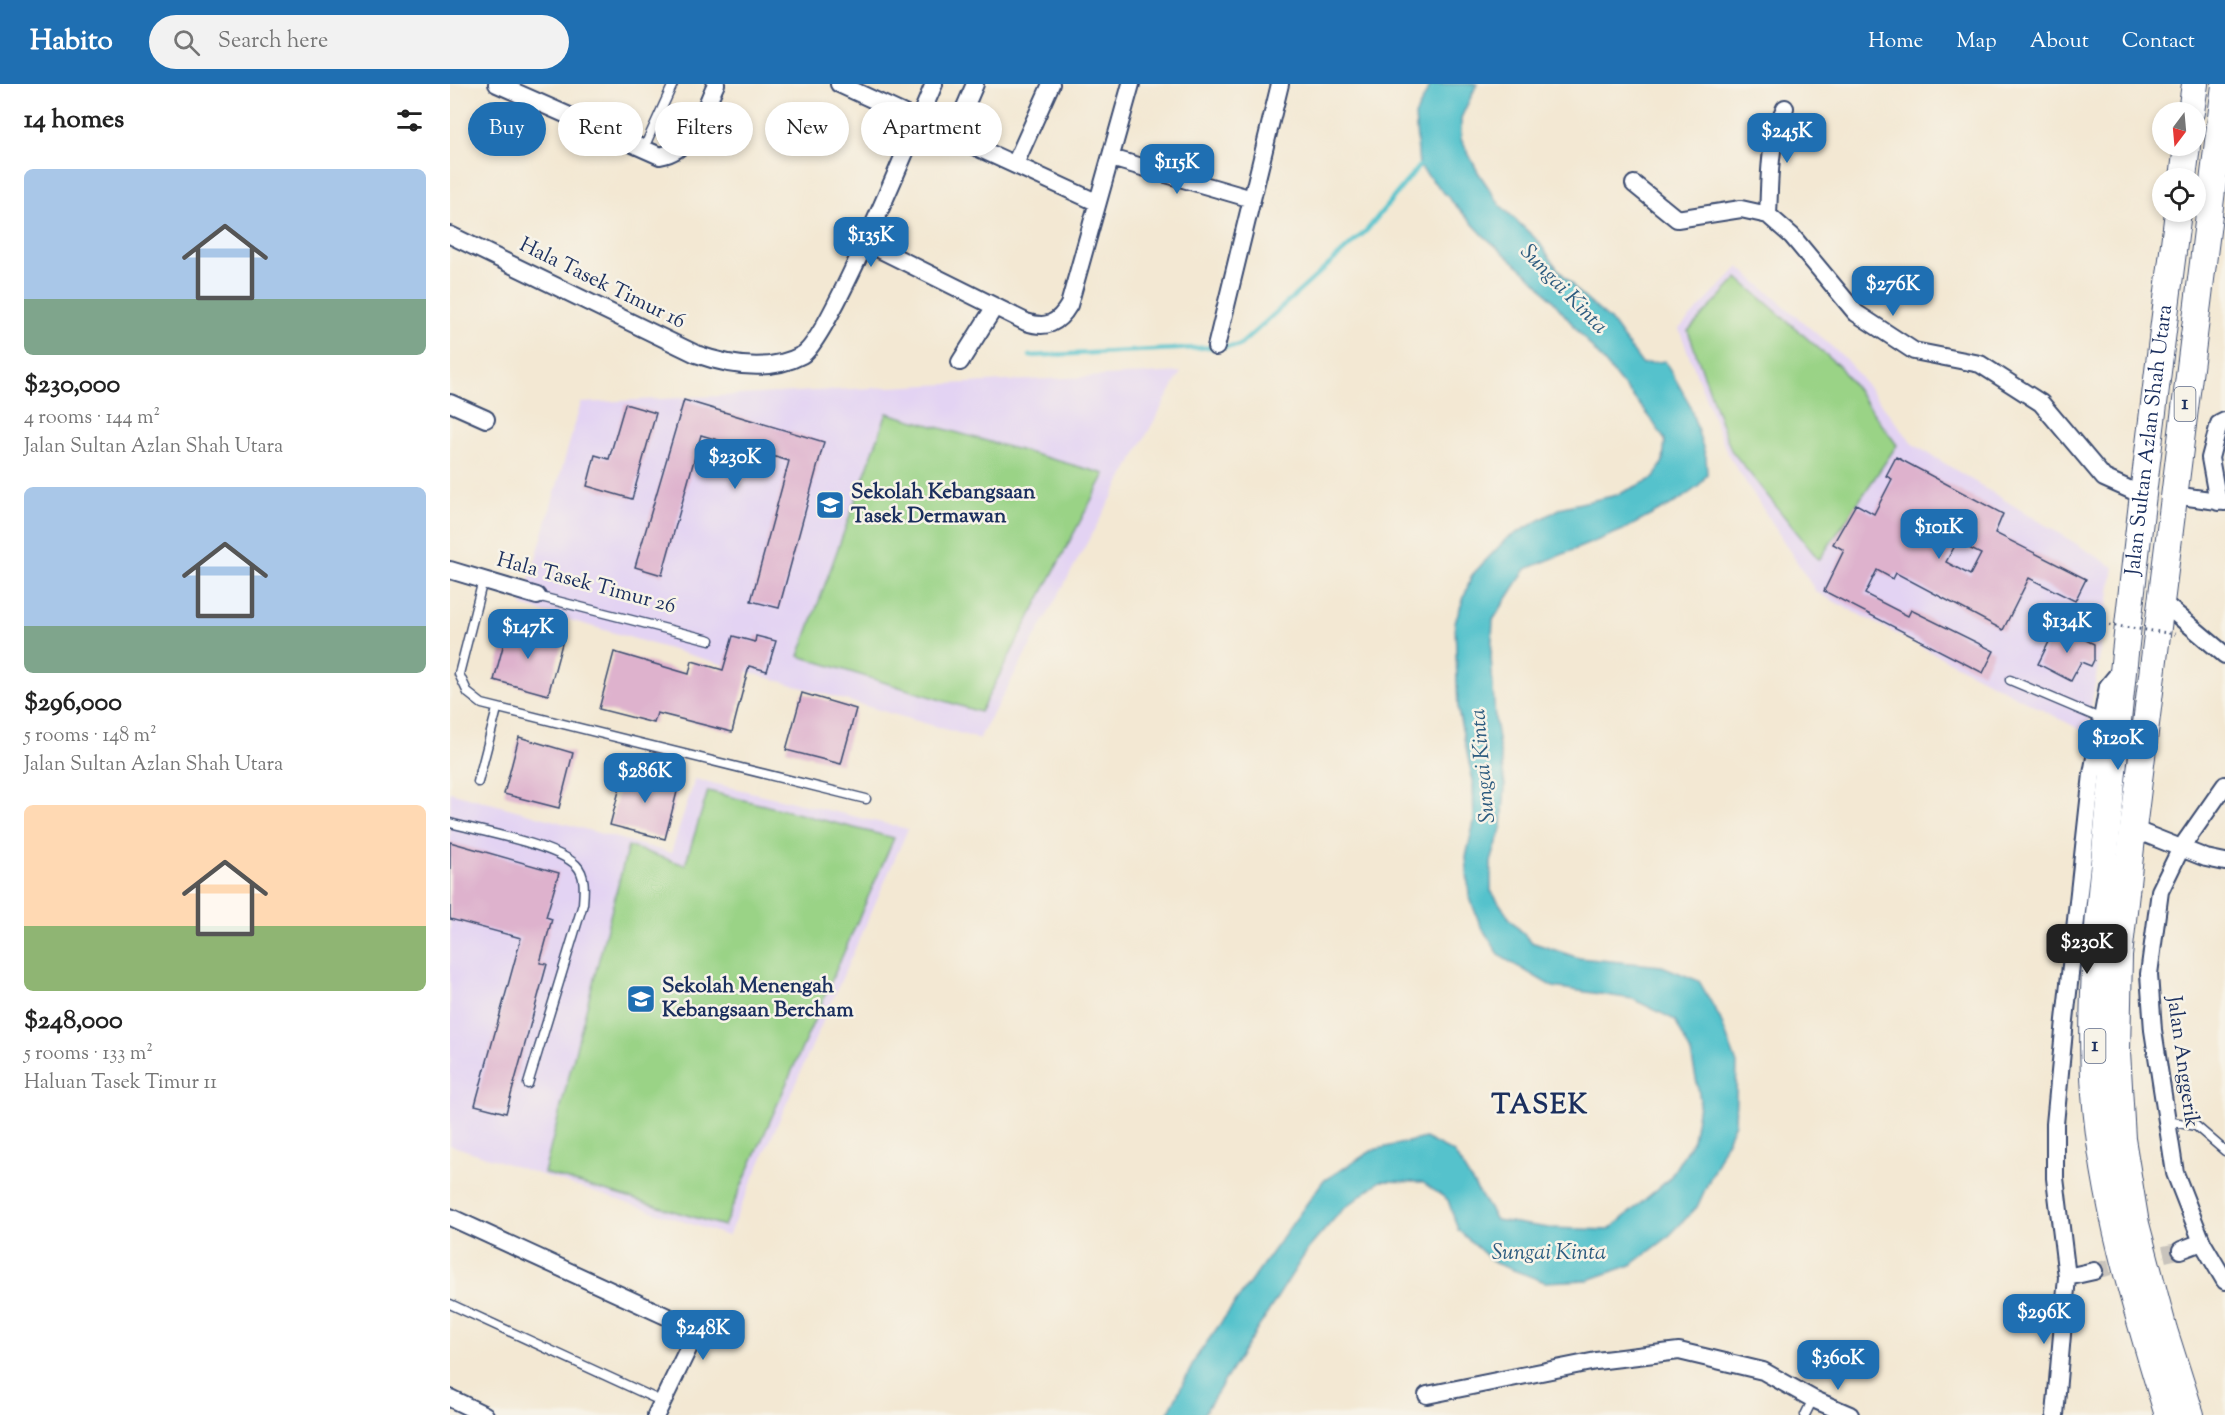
<!DOCTYPE html>
<html lang="en">
<head>
<meta charset="utf-8">
<style>
  body { margin:0; font-family:"Sorts Mill Goudy",serif; background:#f2f2f2; color:#222; height:100vh; display:flex; flex-direction:column; font-size:22px; white-space:nowrap }
  * { box-sizing:border-box; margin:0 }
  p { font-size:20px; color:#767676 }
  .icon { flex:none; width:33px; height:33px; fill:none; stroke:currentColor; stroke-width:2; stroke-linecap:round; stroke-linejoin:round }
  .map { position:relative; flex:1; overflow:hidden }
  .sheet { display:flex; flex-direction:column; background:#fff; width:450px }
  .sheet>* { flex:none }
  .banner { position:absolute; left:18px; top:18px; width:570px; height:54px; display:flex; gap:12px }
  .needle { width:39px; rotate:196deg }
  .controls { position:absolute; left:1702px; top:18px; display:grid; gap:12px }
  .controls a { display:grid; place-items:center; width:54px; height:54px; border-radius:50%; background:#fff; box-shadow:0 3px 9px #0003; font-size:30px }
  .price { position:absolute; translate:-50% -51px; padding:0 14px; border-radius:12px; background:#1f6fb2; color:#fff; font-size:20px; line-height:39px; filter:drop-shadow(0 2px 3px #0008) }
  .price::after { content:''; position:absolute; left:50%; top:36px; width:18px; height:14px; margin-left:-9px; background:inherit; clip-path:polygon(0 0,100% 0,50% 100%) }
  .price.on { background:#222; color:#fff }
  ul { padding:0; list-style:none }
  li { display:grid; align-content:center; gap:12px; height:318px; padding:0 24px }
  li span { display:grid; place-items:center; height:186px; border-radius:9px; color:#555 }
  li>.icon { margin-inline-start:auto }
  span .icon { width:108px; height:108px; fill:#fffc; stroke-width:1 }
  li b { font-size:26px }
  h2 { display:flex; justify-content:space-between; align-items:center; height:72px; padding:0 24px; font-size:26px }
  .tag { padding:0 21px; border-radius:27px; background:#fff; box-shadow:0 3px 9px #0003; font-size:21px; line-height:54px }
  .tag.on { background:#1f6fb2; color:#fff }
  header { display:flex; align-items:center; gap:36px; box-sizing:border-box; height:84px; padding:0 30px; background:#1f6fb2; color:#fff }
  header strong { font-size:28px }
  nav { display:flex; gap:33px; margin-inline-start:auto; font-size:21px }
  .search { width:420px; height:54px; background:#f2f2f2; display:flex; align-items:center; gap:15px; box-sizing:border-box; padding:0 21px; border-radius:33px; color:#767676; font-size:22px }
  main { display:flex; flex:1; min-height:0 }
  .map>svg:first-child { display:block }
  .built { fill:#e3d3f3 }
  .green { fill:#9ad386; stroke:#5a8172; stroke-width:1.5 }
  .water { fill:#54c2cc; stroke:#387895; stroke-width:1.5 }
  .lines { fill:none; stroke-linecap:round; stroke-linejoin:round }
  .stream { stroke:#54c2cc; stroke-width:4.5 }
  .building { fill:#deb2cd; fill-rule:evenodd }
  .minor-tunnel { stroke:#c8c3bc; stroke-width:16; stroke-dasharray:16 8; stroke-linecap:butt }
  .service-casing { stroke:#3b4b70; stroke-width:11 }
  .minor-casing { stroke:#3b4b70; stroke-width:20 }
  .primary-casing { stroke:#3b4b70; stroke-width:28 }
  .service { stroke:#fff; stroke-width:8 }
  .minor { stroke:#fff; stroke-width:16 }
  .primary { stroke:#fff; stroke-width:26 }
  .path-bridge { stroke:#3b4b70; stroke-width:3; stroke-dasharray:1.5 4.5; stroke-linecap:butt }
  .labels { text-anchor:middle; dominant-baseline:central; stroke-width:5; stroke-linejoin:round; paint-order:stroke }
  .shield { fill:#f7f3e8; stroke:#5d6a87; stroke-width:1.5 }
  .shield-label { font-size:20px; font-weight:bold; fill:#1b2f5e }
  .street-label { font-size:21px; fill:#1b2f5e; stroke:#f7f3e8 }
  .poi-label { font-size:21px; font-weight:bold; fill:#1b2f5e; stroke:#f7f3e8; text-anchor:start }
  .water-label { font-size:22px; font-style:italic; fill:#2c5b7f; stroke:#f7f3e8 }
  .district-label { font-size:27px; font-weight:bold; letter-spacing:1.5px; fill:#1b2f5e; stroke:#f7f3e8 }
</style>
</head>
<body>
<header>
<strong>Habito</strong>
<div class="search"><svg class="icon" aria-label="search" viewBox="0 0 24 24"><circle cx="10" cy="10" r="6"/><path d="M15 15l6 6"/></svg>Search here</div>
<nav><a>Home</a><a>Map</a><a>About</a><a>Contact</a></nav>
</header>
<main>
<section class="sheet">
<h2>14 homes<svg class="icon" aria-label="filters" viewBox="0 0 24 24"><path d="M4 7h16M4 17h16"/><circle cx="9" cy="7" r="2"/><circle cx="15" cy="17" r="2"/></svg></h2>
<ul>
<li><span style="background:linear-gradient(#a9c7e8 70%,#7fa58c 0)"><svg class="icon" aria-label="home" viewBox="0 0 24 24"><path d="M3 11l9-7 9 7M6 9v11h12V9"/></svg></span><div><b>$230,000</b><p>4 rooms · 144 m²</p><p>Jalan Sultan Azlan Shah Utara</p></div></li>
<li><span style="background:linear-gradient(#a9c7e8 75%,#7fa58c 0)"><svg class="icon" aria-label="home" viewBox="0 0 24 24"><path d="M3 11l9-7 9 7M6 9v11h12V9"/></svg></span><div><b>$296,000</b><p>5 rooms · 148 m²</p><p>Jalan Sultan Azlan Shah Utara</p></div></li>
<li><span style="background:linear-gradient(#ffd9b3 65%,#8fb573 0)"><svg class="icon" aria-label="home" viewBox="0 0 24 24"><path d="M3 11l9-7 9 7M6 9v11h12V9"/></svg></span><div><b>$248,000</b><p>5 rooms · 133 m²</p><p>Haluan Tasek Timur 11</p></div></li>
</ul>
</section>
<div class="map">
<svg width="1775" height="1331" viewBox="0 0 1775 1331">
  <rect width="100%" height="100%" fill="#f7f3e8"/>
  <filter id="ink" filterUnits="userSpaceOnUse"><feTurbulence type="fractalNoise" baseFrequency=".0167" numOctaves="2"/><feDisplacementMap in="SourceGraphic" scale="12" xChannelSelector="R" yChannelSelector="G"/><feConvolveMatrix kernelMatrix="1 2 1 2 8 2 1 2 1" color-interpolation-filters="sRGB"/></filter>
  <filter id="wash" filterUnits="userSpaceOnUse"><feTurbulence type="fractalNoise" baseFrequency=".008" numOctaves="4" result="noise"/><feDisplacementMap in="SourceGraphic" scale="24" xChannelSelector="R" yChannelSelector="G"/><feGaussianBlur stdDeviation="1.35" result="paint"/><feColorMatrix in="noise" values="0 0 0 0 0 0 0 0 0 0 0 0 0 0 0 0 0 1.4 0 .05"/><feComposite in="paint" operator="in"/></filter>
  <g filter="url(#wash)">
    <rect width="100%" height="100%" fill="#f3e8d3"/>
    <path class="built" d="M1289,183L1395,274L1463,360L1664,483L1637,649L1366,508L1277,369L1229,245Z
      M731,288L529,655L72,522L131,319Z
      M245,695L458,745L278,1152L0,1061V708L221,769Z"/>
    <path class="green" d="M1288,194L1390,283L1447,361L1369,476L1281,366L1238,247Z
      M437,329L655,390L530,628L349,572Z
      M258,707L444,754L274,1142L94,1089L178,762L235,781Z"/>
    <path class="water" d="M981,0H1027L1011,34V55L1028,88L1050,121L1088,157L1107,184L1131,211L1160,236L1192,280L1215,277L1239,319L1256,373L1257,390L1249,402L1228,417L1173,446L1076,485L1043,536L1041,573L1045,636L1055,701L1052,742L1041,778V807L1060,835L1081,858L1129,874L1212,882L1249,897L1270,934L1287,980L1285,1039L1247,1123L1217,1154L1181,1181L1138,1196L1095,1198L1045,1179L1008,1146L998,1116L972,1098L930,1097L891,1127L858,1165L753,1331H717L747,1272L873,1097L923,1066L975,1054L1004,1069L1046,1136L1099,1144L1159,1146L1219,1095L1243,1056L1250,1015L1241,969L1225,936L1183,915L1103,903L1050,872L1030,841L1019,811L1016,773L1024,738L1023,697L1008,626L1005,538L1022,491L1056,455L1113,423L1167,411L1204,394L1213,377L1215,356L1199,332L1088,199L1034,152L969,82L965,32Z"/>
    <g class="lines">
      <path class="stream" d="M580,272L789,262L917,146L969,82"/>
    </g>
    <g id="blocks">
      <path class="building" d="M234,316L374,358L329,524L301,517L339,377L251,351L212,491L185,483Z
        M175,320L206,329L182,415L137,402L145,371L159,375Z
        M1446,373L1553,430L1545,449L1636,495L1625,517L1579,494L1553,546L1446,489L1443,495L1427,486L1415,510L1458,532L1461,526L1544,567L1533,589L1374,507L1394,466L1383,460L1406,420L1424,430L1442,395L1436,392ZM1507,458L1531,470L1520,491L1496,478Z
        M59,540L113,556L98,611L44,596Z
        M1607,542L1644,560V576L1641,582L1631,578L1621,597L1588,580Z
        M283,552L305,558L306,552L326,557L317,587L299,582L282,648L207,629L204,639L149,625L164,568L239,590L242,577L273,586Z
        M352,609L406,625L391,680L336,666Z
        M69,653L123,669L109,724L54,710Z
        M175,684L229,700L215,755L160,741Z
        M0,758L109,789L96,833L102,835L90,879L97,880L56,1029L25,1021L71,854L0,835Z"/>
    </g>
  </g>
  <g filter="url(#ink)">
    <use href="#blocks" fill-opacity="0" stroke="#3b4b70" stroke-width="1.5"/>
    <g class="lines">
      <path class="minor-tunnel" d="M1644,1187L1731,1166"/>
      <g class="service-casing">
        <path id="service" d="M193,66L223,0
          M33,496L9,590L18,609L32,620L416,715
          M87,512L260,556
          M1560,596L1652,635
          M28,698L47,625
          M0,739C30,747 106,761 126,781C136,791 134,807 133,820L78,1000
          M1717,1037L1746,1042L1775,1067
          M0,1220L213,1318
          M1355,1331L1363,1315"/>
      </g>
      <g class="minor-casing">
        <path id="minor" d="M47,0L210,72C245,65 252,29 266,0
          M389,0L646,118
          M503,51L525,0
          M661,74L802,115
          M565,80L601,0
          M1184,100L1227,135L1291,125L1318,131L1342,152L1406,229L1464,267L1530,280L1591,319L1654,394L1692,411
          M1318,131C1320,93 1318,58 1335,24
          M0,151L246,270C280,282 319,289 352,271C378,257 467,40 484,0
          M415,158L576,238C596,245 608,240 619,221L681,0
          M766,263L830,0
          M510,278L544,224
          M0,319L36,335
          M1723,411L1775,418
          M1768,418L1760,374L1769,340L1775,337
          M0,486L87,512
          M1711,517L1775,571
          M1775,701L1731,764L1710,807L1699,890L1703,946L1725,1089L1752,1158L1775,1197
          M1683,745L1756,774L1775,778
          M0,1133L220,1234C232,1241 240,1250 238,1265L206,1331
          M1731,1166L1752,1158
          M1617,1193L1644,1187
          M977,1311L1146,1277L1229,1267L1313,1287L1363,1315L1400,1331
          M0,1314L35,1331
          M1605,1331L1617,1193L1605,1094V1040L1615,936L1642,690L1658,602L1672,585"/>
      </g>
      <g class="primary-casing">
        <g id="primary">
          <path d="M1741,28L1745,0"/>
          <path d="M1733,94L1737,62"/>
          <path id="s1" d="M1718,1331C1686,1226 1653,1120 1645,1010C1638,906 1652,801 1662,698C1680,507 1704,318 1728,128"/>
          <path d="M1741,1331L1714,1246L1686,1140L1672,1055L1667,967L1669,872L1683,745L1775,1"/>
        </g>
      </g>
      <use href="#service" class="service"/>
      <use href="#minor" class="minor"/>
      <use href="#primary" class="primary"/>
      <path class="path-bridge" d="M1659,541L1725,550"/>
    </g>
  </g>
  <defs>
    <g id="school-square" transform="scale(1.5)"><rect x="-9" y="-9" width="18" height="18" rx="4" fill="#1f6fb2" stroke="#f7f3e8"/><path d="M0-5L7-2L0 1L-7-2ZM-4 1L0 2.5L4 1V4Q0 6-4 4Z" fill="#fff"/></g>
  </defs>
  <g fill-rule="evenodd">
    <use href="#school-square" x="380" y="421"/>
    <use href="#school-square" x="191" y="915"/>
  </g>
  <g class="labels">
    <g class="shield">
      <rect x="1724.5" y="303" width="21" height="34" rx="4.5"/>
      <rect x="1634.5" y="945" width="21" height="34" rx="4.5"/>
    </g>
    <g class="shield-label">
      <text x="1735" y="320">1</text>
      <text x="1645" y="962">1</text>
    </g>
    <g class="street-label">
      <text transform="translate(152 200) rotate(26)">Hala Tasek Timur 16</text>
      <text stroke="none"><textPath href="#s1" startOffset="987">Jalan Sultan Azlan Shah Utara</textPath></text>
      <text transform="translate(136 500) rotate(15)">Hala Tasek Timur 26</text>
      <text transform="translate(1732 978) rotate(82)">Jalan Anggerik</text>
    </g>
    <g class="poi-label">
      <text x="401" y="409">Sekolah Kebangsaan<tspan x="401" dy="24">Tasek Dermawan</tspan></text>
      <text x="212" y="903">Sekolah Menengah<tspan x="212" dy="24">Kebangsaan Bercham</tspan></text>
    </g>
    <g class="water-label">
      <text transform="translate(1113 206) rotate(46)">Sungai Kinta</text>
      <text transform="translate(1034 682) rotate(-95)">Sungai Kinta</text>
      <text x="1099" y="1170">Sungai Kinta</text>
    </g>
    <g class="district-label">
      <text x="1090" y="1022">TASEK</text>
    </g>
  </g>
</svg>
<div class="controls">
<a><svg class="needle" viewBox="-14 -14 28 28"><path d="M0-13l5 13h-10z" fill="#e53935"/><path d="M0 13l5-13h-10z" fill="#767676"/></svg></a>
<a><svg class="icon" aria-label="locate" viewBox="0 0 24 24"><circle cx="12" cy="12" r="6"/><path d="M12 2v4M12 18v4M2 12h4M18 12h4"/></svg></a>
</div>
<b class="price" style="left:1337px;top:80px">$245K</b>
<b class="price" style="left:727px;top:111px">$115K</b>
<b class="price" style="left:421px;top:184px">$135K</b>
<b class="price" style="left:1443px;top:233px">$276K</b>
<b class="price" style="left:285px;top:406px">$230K</b>
<b class="price" style="left:1489px;top:476px">$101K</b>
<b class="price" style="left:1617px;top:570px">$134K</b>
<b class="price" style="left:78px;top:576px">$147K</b>
<b class="price" style="left:1668px;top:687px">$120K</b>
<b class="price" style="left:195px;top:720px">$286K</b>
<b class="price on" style="left:1637px;top:891px">$230K</b>
<b class="price" style="left:1594px;top:1261px">$296K</b>
<b class="price" style="left:253px;top:1277px">$248K</b>
<b class="price" style="left:1388px;top:1307px">$360K</b>
<div class="banner">
<a class="tag on">Buy</a>
<a class="tag">Rent</a>
<a class="tag">Filters</a>
<a class="tag">New</a>
<a class="tag">Apartment</a>
</div>
</div>
</main>
</body>
</html>
